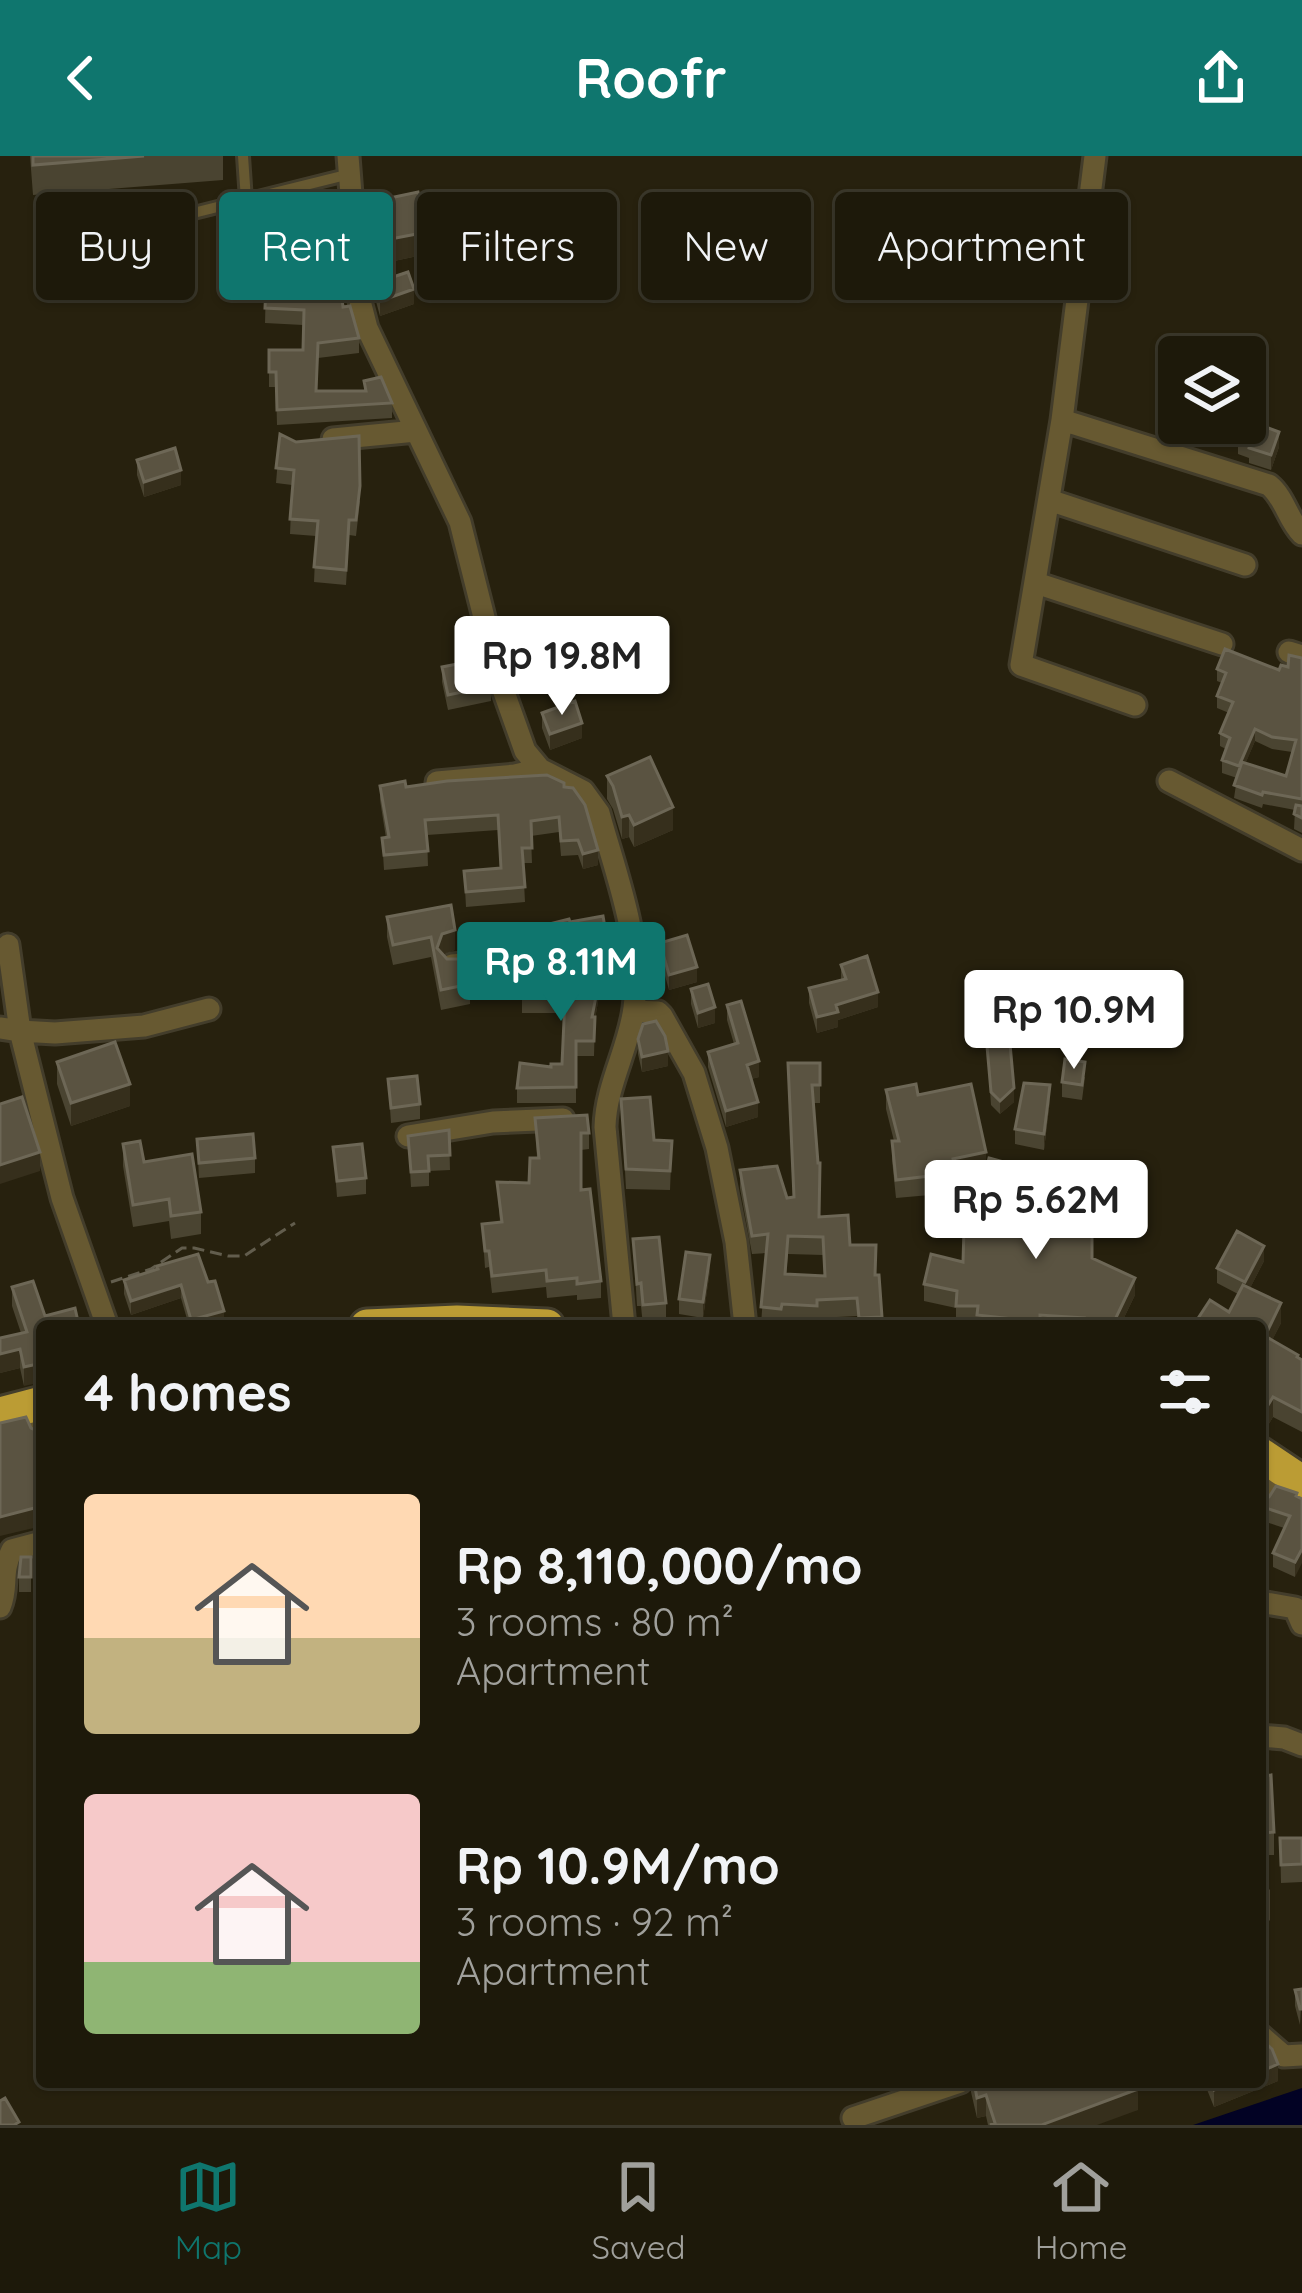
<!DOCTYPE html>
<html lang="en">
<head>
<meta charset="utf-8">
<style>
  body { margin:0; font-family:Quicksand,sans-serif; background:#2a2618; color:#f1f3f6; height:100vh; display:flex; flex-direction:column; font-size:45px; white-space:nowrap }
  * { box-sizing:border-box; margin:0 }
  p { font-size:39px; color:#a0a09c }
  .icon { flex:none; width:66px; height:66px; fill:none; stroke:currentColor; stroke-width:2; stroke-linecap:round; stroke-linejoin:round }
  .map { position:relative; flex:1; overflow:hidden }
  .panel { position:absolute; left:36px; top:1164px; width:1230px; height:768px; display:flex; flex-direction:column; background:#1d190a; border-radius:12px; box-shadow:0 3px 9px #0004,0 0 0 3px #3b382b }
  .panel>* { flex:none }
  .guide { position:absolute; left:36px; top:36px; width:1230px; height:108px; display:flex; gap:24px }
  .tools { position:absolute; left:1158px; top:180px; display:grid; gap:24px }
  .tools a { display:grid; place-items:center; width:108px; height:108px; border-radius:12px; background:#1d190a; box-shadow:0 3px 9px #0004,0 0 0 3px #3b382b; font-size:60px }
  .price { position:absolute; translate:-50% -102px; padding:0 27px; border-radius:12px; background:#fff; color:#222; font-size:39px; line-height:78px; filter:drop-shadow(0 3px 6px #0008) }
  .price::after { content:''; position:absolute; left:50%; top:72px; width:36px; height:27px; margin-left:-18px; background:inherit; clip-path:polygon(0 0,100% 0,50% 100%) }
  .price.on { background:#0f766e; color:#fff }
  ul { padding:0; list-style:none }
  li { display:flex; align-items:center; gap:36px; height:300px; padding:0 48px }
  li span { display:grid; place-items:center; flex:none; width:336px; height:240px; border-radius:12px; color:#555 }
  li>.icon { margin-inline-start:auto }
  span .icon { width:144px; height:144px; fill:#fffc; stroke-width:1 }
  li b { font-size:51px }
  h2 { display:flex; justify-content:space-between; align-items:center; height:144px; padding:0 48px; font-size:51px }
  .tag { padding:0 42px; border-radius:12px; background:#1d190a; box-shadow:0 3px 9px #0004,0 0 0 3px #3b382b; font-size:42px; line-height:108px }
  .tag.on { background:#0f766e; color:#fff }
  header { display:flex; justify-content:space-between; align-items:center; height:156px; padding:0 48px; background:#0f766e; color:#fff; font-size:54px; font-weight:700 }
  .tabs { display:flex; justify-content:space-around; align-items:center; height:168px; border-top:3px solid #3b382b; background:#1d190a; font-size:33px; color:#a0a09c }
  .tabs a { display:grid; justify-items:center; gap:6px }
  .tabs .on { color:#0f766e }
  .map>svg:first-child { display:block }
  .water { fill:#020224 }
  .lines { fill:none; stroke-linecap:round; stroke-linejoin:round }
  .service-casing { stroke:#433d2b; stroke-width:16 }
  .minor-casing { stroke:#433d2b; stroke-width:27 }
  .trunk-casing { stroke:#433d2b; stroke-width:39 }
  .path { stroke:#625d4d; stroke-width:3; stroke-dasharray:12 6; stroke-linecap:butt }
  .service { stroke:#675931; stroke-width:10 }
  .minor { stroke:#675931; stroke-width:21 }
  .trunk { stroke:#bb9c34; stroke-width:33 }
  .wall { fill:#4a4431; fill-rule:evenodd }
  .shaded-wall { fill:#362f1c }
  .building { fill:#5a5341; stroke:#6d6756; stroke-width:3; fill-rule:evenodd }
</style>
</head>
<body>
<header><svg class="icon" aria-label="back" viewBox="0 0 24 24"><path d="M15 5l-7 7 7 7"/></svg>Roofr<svg class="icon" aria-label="share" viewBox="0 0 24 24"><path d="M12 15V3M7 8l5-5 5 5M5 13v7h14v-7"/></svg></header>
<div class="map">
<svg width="1302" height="1969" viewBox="0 0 1302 1969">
  <rect width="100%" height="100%" fill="#27210e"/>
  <path class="water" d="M1302,1932V1969H1193Z"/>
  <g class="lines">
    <g class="service-casing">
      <path id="service" d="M243,0L246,44
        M45,94L350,18"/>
    </g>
    <g class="minor-casing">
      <path id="minor" d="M348,0L359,141L367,172L460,366L500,525L525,595L540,613L583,635L599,657C616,719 643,787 634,852C629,892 606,929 605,971L624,1170
        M1095,0L1062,264L1269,329C1285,342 1288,364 1302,378
        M1062,264L1021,509L1135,549
        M333,283L416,275
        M1049,344L1245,409
        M1036,427L1222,488
        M1289,496L1302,500
        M1169,625L1302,694
        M437,626L515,619L540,613
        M8,789L20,875L55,877L144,870L209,853
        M452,809L506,804L553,810L635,833
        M634,855L658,856L662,860L694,917L717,992L736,1086L745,1170
        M0,872L20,875L62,1042L107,1170
        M408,980L493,966L563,963
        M32,1251L42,1281
        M1260,1344L1271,1306
        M1260,1446L1295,1452L1302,1468
        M0,1451C9,1430 0,1418 12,1394L42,1386
        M1260,1580L1284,1582L1302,1589
        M1260,1879L1284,1900L1301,1899
        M853,1962L960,1926"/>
    </g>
    <g class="trunk-casing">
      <path id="trunk" d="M367,1170L457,1166L547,1170
        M0,1258L42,1247
        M1260,1298L1302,1326"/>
    </g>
    <path class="path" d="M111,1126L151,1113L182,1092H194L228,1100H244L295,1067"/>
    <use href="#service" class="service"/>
    <use href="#minor" class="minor"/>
    <use href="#trunk" class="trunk"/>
  </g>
  <path class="wall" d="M30,0H223V24L33,39Z
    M371,46L427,98L380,108L371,68Z
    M375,127L414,148L380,160L375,142Z
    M266,128L343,151L359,182V197L318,202L317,235H364V225L392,247V262L277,269L276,231H269V194H303V169L265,167Z
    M1168,262L1208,267V269L1196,290L1168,277Z
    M280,278L360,345L356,380L349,379L346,429L314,426L316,380L290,378L292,329L276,327Z
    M1238,283L1279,291L1271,314L1249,307V302L1238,298Z
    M137,304L181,329L144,341L137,319Z
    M504,465L529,487V502L510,505L504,480Z
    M1302,502V677L1294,673L1295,654L1263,648L1262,652L1234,642L1237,622L1222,617V604L1226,593L1220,590V577L1229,557L1217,552V540L1222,527L1217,525V513L1279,514L1288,511ZM1255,585L1272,593L1292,596L1286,620L1245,608Z
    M442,511L491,530V545L448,554L442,526Z
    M542,557L582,582L550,594L542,572Z
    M547,619L598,709L583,713L578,699L561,700L559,676L531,680L532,707H523L525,746L466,751L464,715L500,712L498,674L427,679L428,710L384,714L382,682H386L380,644V630L406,631Z
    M607,620L673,674L634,691L629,681L622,683L613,653L607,643Z
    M387,761L455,794L442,798L470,828V848L441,854L431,801L393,809L387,781Z
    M570,766L609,795V810L553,795L549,783V768Z
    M660,787L697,826L669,834L660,802Z
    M841,809L878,851L838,864V871L817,877L809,847V832L841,824Z
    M522,811L599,840L595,863L594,900H576V947H517V932L551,911L562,908L564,857H522Z
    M691,833L715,867L698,872L691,848Z
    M727,849L759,921L751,923L758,961L726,971L708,911V896L734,888L727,864Z
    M1003,860L1031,869L1020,886L1003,875Z
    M638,883L668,910L642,916L638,898Z
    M987,890L1014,946L1000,958L991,949Z
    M57,906L130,950L71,970L57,928Z
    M820,907V947H813L820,1061L850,1089L876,1119H879L882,1170H858L857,1160L817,1162V1168L782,1166L781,1170L761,1169L766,1097L752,1098L740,1032V1014L787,1042L793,1041L788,925ZM788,1098L823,1099L824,1120L786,1118Z
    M1085,921L1082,944L1062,941V926Z
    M388,923L420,948V963L391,967Z
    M886,934L918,939L986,1015L956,1021L957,1043L932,1047L930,1039L896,1042L892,1004V985H894L886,953Z
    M621,943L654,984L672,985L670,1034L626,1033Z
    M1050,944L1044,994L1015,988V973Z
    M535,962L589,977V993L581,994V1034L601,1125V1142L577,1144V1139L547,1142L546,1131L492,1137L489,1111L485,1112L482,1068L500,1066L497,1026L529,1027L537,1002Z
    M449,974L450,1014L429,1015V1030L411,1031L408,980Z
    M197,983L255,1002V1017L199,1022Z
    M123,988L201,1056V1078L171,1083L169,1065L133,1071L123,1010Z
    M333,991L366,1022V1038L337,1041Z
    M1004,1021L998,1045L983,1041V1026Z
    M1065,1033L1099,1036L1098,1067H1092V1102L1135,1139L1120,1170H977V1167H956V1152L924,1145V1128L963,1106L964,1081L954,1078V1063L980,1051L974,1073L1009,1077Z
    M633,1083L666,1147V1170H643L641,1150H637Z
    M1264,1105L1250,1132L1281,1167L1272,1184L1302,1204V1276L1273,1261L1265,1274L1260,1271V1170L1238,1138L1217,1127V1112Z
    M710,1114L703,1162L679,1158V1143Z
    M124,1124L208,1126L224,1169L189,1170L181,1142L131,1159L124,1138Z
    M33,1125L24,1230L20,1212L0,1217V1182L21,1177L12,1150V1131Z
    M1297,1337L1295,1421L1273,1411V1397L1284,1372L1260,1364V1343Z
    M31,1401V1436H19V1421Z
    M1260,1620L1274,1676V1699H1260Z
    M1280,1682H1302V1726L1281,1727Z
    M1260,1735H1268V1784H1260Z
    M1302,1833L1300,1869L1295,1850V1834Z
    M1278,1925L1214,1951L1204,1926H1260Z
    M971,1926H1151L1137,1930L1138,1954L988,1969L986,1960L977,1962L971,1936Z"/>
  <path class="shaded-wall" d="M427,76V98L380,108V85Z
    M414,133V148L380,160V145Z
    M1201,267H1208V269L1196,290V275Z
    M1279,276V291L1271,314V299Z
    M181,314V329L144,341V326Z
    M582,567V582L550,594V578Z
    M1255,573V585L1239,623V610Z
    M673,651V674L634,691V669Z
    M629,659V681L622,683V661Z
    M598,694V709L583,713V698Z
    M455,774V794L442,798L437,792L442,778Z
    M697,811V826L669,834V819Z
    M599,825V840L595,863L594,900L595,863L592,861Z
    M878,836V851L838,864V871L817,877V861L836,849Z
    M715,851V867L698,872V857Z
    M1031,854V869L1020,886V871Z
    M668,895V910L642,916V901Z
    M759,905V921L747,924V909Z
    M130,928V950L71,970V947Z
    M1050,929V944L1044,994V978Z
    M1014,932V946L1000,958V945Z
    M758,946V961L726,971V955Z
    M40,996V1015L0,1028V1009Z
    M986,996V1015L953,1022V1003Z
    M1004,1006V1021L998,1045V1030Z
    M980,1036V1051L972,1083V1068Z
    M1264,1090V1105L1245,1142V1126Z
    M710,1099V1114L703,1162V1146Z
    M1135,1122V1139L1120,1170H1112Z
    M181,1129V1142L131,1159V1145Z
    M1281,1147V1167L1265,1199V1180Z
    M224,1155V1169L191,1170V1164Z
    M20,1193V1212L0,1217V1198Z
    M42,1207V1226L24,1230V1211Z
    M1273,1241V1261L1265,1274V1254Z
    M42,1350V1370L0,1380V1361Z
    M1302,1393V1407L1295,1421V1406Z
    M1266,1447V1462L1260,1491V1476Z
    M1278,1908V1925L1214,1951V1934L1234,1926H1260V1916Z
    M1138,1933V1954L1097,1969H1044Z
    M986,1939V1960L977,1962V1942Z"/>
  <path class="building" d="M33,0H144L33,9Z
    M418,36L427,76L380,85L371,46Z
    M408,116L414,133L380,145L375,127Z
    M339,120L343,151L350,150L359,182L318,187L316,235H366L364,225L381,221L392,247L277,254L276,216H269V194H303L304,154L265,152L266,128L310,130V123Z
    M1179,241V267L1168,262Z
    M1245,263L1279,276L1271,299L1249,292L1250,287L1238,283Z
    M1179,267H1201L1196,275Z
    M280,278L296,286L359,280L360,330L356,364H349L346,414L314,411L318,365L290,363L294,314L276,312Z
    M175,292L181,314L144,326L137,304Z
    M525,462L529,487L510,490L504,465Z
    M1225,493L1279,514L1281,509L1288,511L1289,499L1302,502V643L1263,636L1262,639L1234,629L1242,606L1286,620L1296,584L1272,581L1255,573L1239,610L1222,604L1230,582L1220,577L1233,546L1217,540L1226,517L1217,513Z
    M483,503L491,530L448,539L442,511Z
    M575,545L582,567L550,578L542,557Z
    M650,601L673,651L634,669L629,659L622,661L613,630L607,620Z
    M547,619L564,627V631L573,632L585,649L598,694L583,698L578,684L561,685L559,661L531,665L532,692H522L525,731L466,736L464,715L501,712L498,659L425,664L428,695L384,699L382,682L389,681L380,630L405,625L406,631L447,625Z
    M1296,649L1302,650V662L1294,658Z
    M451,749L455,774L442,778L437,792L447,803H466L470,828L441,834L431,781L393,789L387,761Z
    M603,760L609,795L553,780L549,768L569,763L570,766Z
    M687,779L697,811L669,819L660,787Z
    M867,800L878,836L836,849L838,856L817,861L809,832L846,823L841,809Z
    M522,811L599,825L592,861H595L594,885H576V931L517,932L520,907L551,911V908H562L565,842H522Z
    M708,828L715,851L698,857L691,833Z
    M1015,843L1031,854L1020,871L1003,860Z
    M741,845L759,905L747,909L758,946L726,955L708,896L738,887L727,849Z
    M656,865L665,880L668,895L642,901L638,883L643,868Z
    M115,886L130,928L71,947L57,906Z
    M1010,888L1014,932L1000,945L991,936L987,890Z
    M1065,903L1085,906L1082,929L1062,926Z
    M788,907H820V929H812L818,1007H820L819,1061L848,1059L850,1089H876L875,1119H879L882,1161L859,1162L857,1142L817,1144V1150L782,1148L781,1153L761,1151L768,1078L752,1080L740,1014L777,1010L787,1042L794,1041ZM788,1080L823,1081L825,1120L785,1118Z
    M417,920L420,948L391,952L388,923Z
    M1024,927L1050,929L1044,978L1015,973Z
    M916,928L918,939L971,928L986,996L953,1003L957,1024L932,1029L930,1020L896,1024L892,985H899L886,934Z
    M22,941L40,996L0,1009V948Z
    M650,941L654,984L672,985L670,1015L626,1013L621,943Z
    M587,959L589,977H581V1034L590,1033L601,1125L577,1128V1122L547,1125L546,1114L492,1120L489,1095H485L482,1068L502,1066L497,1026L529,1027L530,1002H539L535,962Z
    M449,974L450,999L428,1000L429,1015L411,1016L408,980Z
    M253,978L255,1002L199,1007L197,983Z
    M140,985L144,1006L192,998L201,1056L171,1060L169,1043L133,1049L123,988Z
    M362,988L366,1022L337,1025L333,991Z
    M989,1002L1004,1006L998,1030L983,1026Z
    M1011,1025L1065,1026V1033L1099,1036L1098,1050H1092V1102L1135,1122L1112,1170H1103L1085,1162L1040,1159V1166L977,1159L978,1150H956L957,1135L924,1128L931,1098L963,1106L964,1073L1009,1077Z
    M962,1032L980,1036L972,1068L954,1063Z
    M1237,1075L1264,1090L1245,1126L1217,1112Z
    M659,1081L666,1147L643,1149L641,1127L637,1128L633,1083Z
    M686,1096L710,1099L703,1146L679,1143Z
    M198,1098L208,1126L215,1125L224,1155L191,1164L181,1129L131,1145L124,1124L158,1113L157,1110Z
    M33,1125L45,1160L75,1152L79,1170H42V1207L24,1211L20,1193L0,1198V1182L27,1176L12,1131Z
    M1243,1129L1281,1147L1265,1180L1298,1199L1297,1201L1302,1204V1256L1273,1241L1265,1254L1260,1251V1170H1193L1210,1144L1229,1156Z
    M457,1167L511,1170H445V1168Z
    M26,1261L31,1272L40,1276L42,1283V1350L0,1361V1267Z
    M1276,1330L1297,1337L1296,1340L1302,1343V1393L1295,1406L1273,1397L1290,1360L1260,1350V1343L1269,1341Z
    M21,1401H31V1421H19Z
    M1260,1445L1266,1447L1260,1476Z
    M1271,1619L1274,1676L1260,1677V1620Z
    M1280,1682H1302V1708L1281,1709Z
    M1260,1735H1268V1763H1260Z
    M1302,1833V1853H1300L1295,1834Z
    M1260,1882L1272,1893L1278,1908L1260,1916Z
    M974,1926H1136L1138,1933L1044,1968L1045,1969H990L995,1967L986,1939L977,1942Z
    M1211,1926H1234L1214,1934Z
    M5,1942L19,1966L14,1969H0V1945Z"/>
</svg>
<div class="tools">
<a><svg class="icon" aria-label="layers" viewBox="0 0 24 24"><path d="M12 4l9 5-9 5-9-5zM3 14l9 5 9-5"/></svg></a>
</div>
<b class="price" style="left:562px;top:562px">Rp 19.8M</b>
<b class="price on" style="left:561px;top:868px">Rp 8.11M</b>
<b class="price" style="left:1074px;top:916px">Rp 10.9M</b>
<b class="price" style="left:1036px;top:1106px">Rp 5.62M</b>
<div class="guide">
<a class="tag">Buy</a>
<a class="tag on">Rent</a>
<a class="tag">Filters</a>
<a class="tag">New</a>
<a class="tag">Apartment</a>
</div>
<section class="panel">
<h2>4 homes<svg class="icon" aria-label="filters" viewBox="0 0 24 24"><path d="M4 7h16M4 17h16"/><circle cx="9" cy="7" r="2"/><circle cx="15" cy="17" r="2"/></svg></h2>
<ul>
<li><span style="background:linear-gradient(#ffd9b3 60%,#c2b280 0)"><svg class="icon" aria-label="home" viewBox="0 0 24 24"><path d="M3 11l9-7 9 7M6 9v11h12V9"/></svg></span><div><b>Rp 8,110,000/mo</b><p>3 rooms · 80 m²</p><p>Apartment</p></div></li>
<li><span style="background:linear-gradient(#f6c9c9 70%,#8fb573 0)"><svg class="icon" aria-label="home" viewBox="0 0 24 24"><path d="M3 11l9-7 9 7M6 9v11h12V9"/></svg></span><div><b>Rp 10.9M/mo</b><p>3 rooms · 92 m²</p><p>Apartment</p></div></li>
</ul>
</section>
</div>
<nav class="tabs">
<a class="on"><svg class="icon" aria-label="map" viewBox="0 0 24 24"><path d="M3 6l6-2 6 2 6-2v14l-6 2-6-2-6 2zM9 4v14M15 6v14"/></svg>Map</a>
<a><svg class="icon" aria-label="saved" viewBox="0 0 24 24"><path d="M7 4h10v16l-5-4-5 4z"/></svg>Saved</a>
<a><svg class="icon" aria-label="home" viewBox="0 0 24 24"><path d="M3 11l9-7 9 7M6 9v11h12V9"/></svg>Home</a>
</nav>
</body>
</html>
